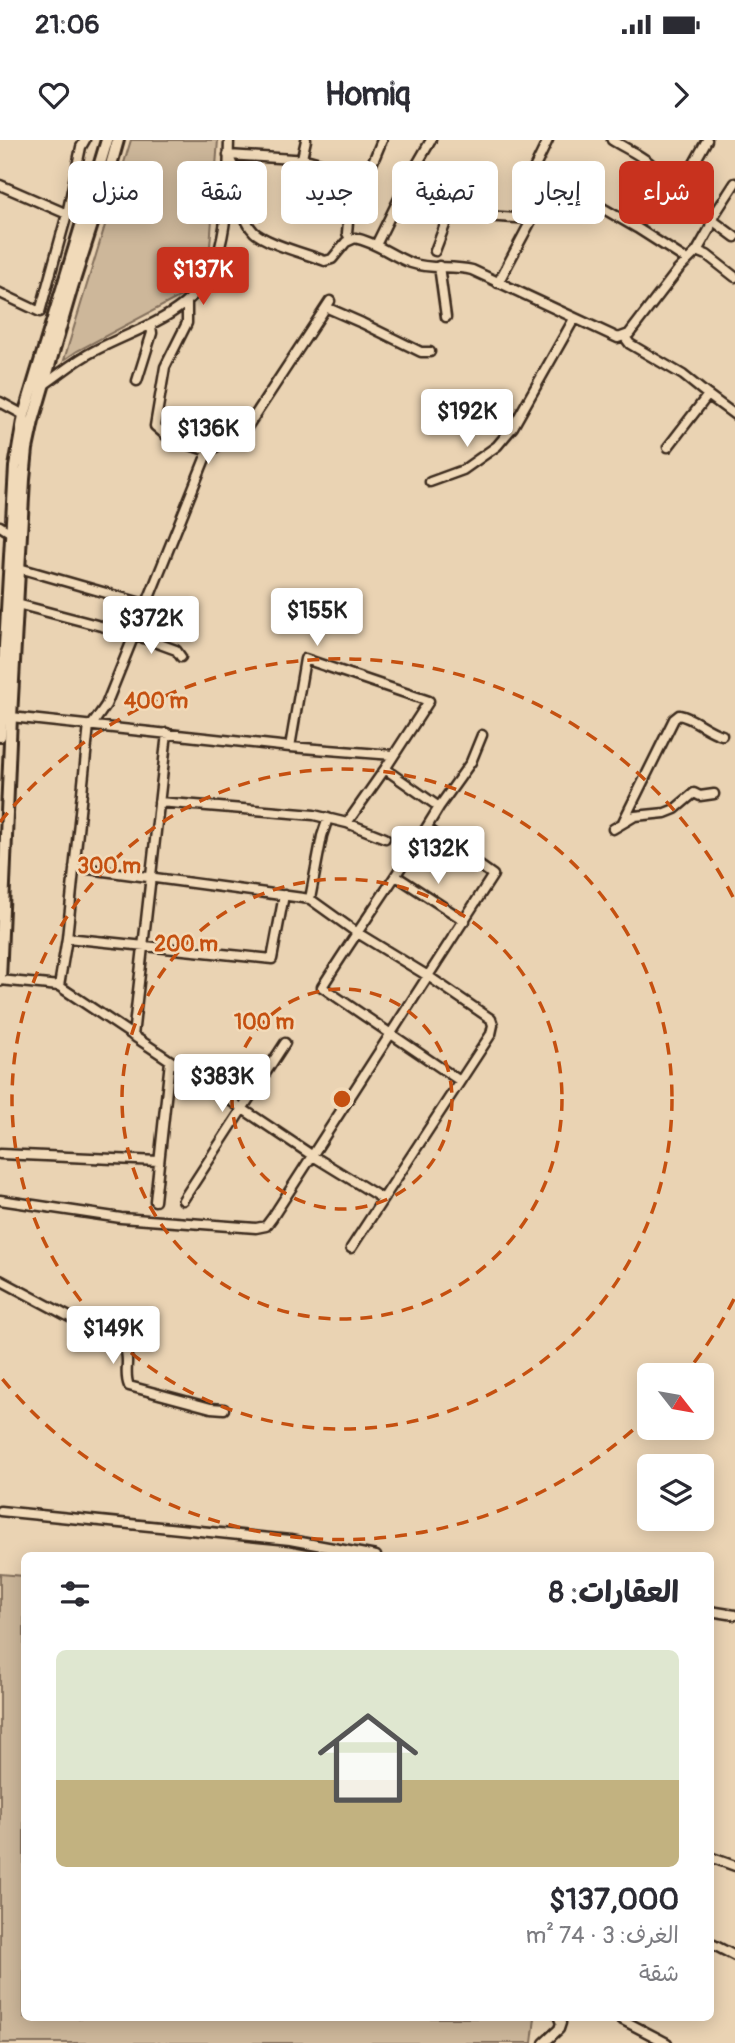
<!DOCTYPE html>
<html lang="ar">
<head>
<meta charset="utf-8">
<style>
  body { margin:0; font-family:Pangolin,"Playpen Sans Arabic",sans-serif; background:#f2f2f3; color:#2b2b33; direction:rtl; height:100vh; display:flex; flex-direction:column; font-size:26px; white-space:nowrap }
  * { box-sizing:border-box; margin:0 }
  p { font-size:23px; color:#7c7c81 }
  .icon { flex:none; width:38px; height:38px; fill:none; stroke:currentColor; stroke-width:2; stroke-linecap:round; stroke-linejoin:round }
  .map { position:relative; flex:1; overflow:hidden; direction:ltr }
  .side { position:absolute; left:21px; top:1412px; width:693px; height:469px; display:flex; flex-direction:column; background:#fff; border-radius:10px; box-shadow:0 4px 18px #0003; direction:rtl }
  .side>* { flex:none }
  .guide { position:absolute; left:21px; top:21px; width:693px; height:63px; direction:rtl; display:flex; gap:14px }
  .needle { width:46px; rotate:121deg }
  .tools { position:absolute; left:637px; top:1223px; display:grid; gap:14px }
  .tools a { display:grid; place-items:center; width:77px; height:77px; border-radius:10px; background:#fff; box-shadow:0 4px 18px #0003; font-size:35px }
  .price { position:absolute; translate:-50% -60px; padding:0 16px; border-radius:7px; background:#fff; color:#222; font-size:23px; line-height:46px; filter:drop-shadow(0 2px 4px #0008) }
  .price::after { content:''; position:absolute; left:50%; top:42px; width:21px; height:16px; margin-left:-10px; background:inherit; clip-path:polygon(0 0,100% 0,50% 100%) }
  .price.current { background:#c8321e; color:#fff }
  ul { padding:0; list-style:none }
  li { display:grid; align-content:center; gap:14px; height:371px; padding:0 35px }
  li+li { border-top:2px solid #e1e1e2 }
  li span { display:grid; place-items:center; height:217px; border-radius:10px; color:#555 }
  li>.icon { margin-inline-start:auto }
  span .icon { width:126px; height:126px; fill:#fffc; stroke-width:1 }
  li b { font-size:30px }
  h2 { display:flex; justify-content:space-between; align-items:center; height:84px; padding:0 35px; font-size:30px }
  .pill { padding:0 24px; border-radius:10px; background:#fff; box-shadow:0 4px 18px #0003; font-size:24px; line-height:63px }
  .pill.current { background:#c8321e; color:#fff }
  .status { display:flex; justify-content:space-between; align-items:center; height:49px; padding:0 35px; background:#fff; direction:ltr }
  .status svg { height:19px; fill:currentColor }
  header { display:flex; justify-content:space-between; align-items:center; height:91px; padding:0 35px; background:#fff; font-size:32px; font-weight:700 }
  .map>svg:first-child { display:block }
  .green { fill:#cdb79a; stroke:#84705c; stroke-width:2 }
  .lines { fill:none; stroke-linecap:round; stroke-linejoin:round }
  .minor-casing { stroke:#3b2a1e; stroke-width:13 }
  .highway-casing { stroke:#3b2a1e; stroke-width:16 }
  .minor { stroke:#f1dab9; stroke-width:8 }
  .highway { stroke:#f1dab9; stroke-width:10 }
  .ring { fill:none; stroke:#c55010; stroke-width:3.5; stroke-dasharray:12 9 }
  .centre { fill:#c55010; stroke:#f1dab9; stroke-width:3.5 }
  .ring-label { font-size:21px; text-anchor:middle; font-weight:bold; fill:#c55010; stroke:#f1dab9; stroke-width:5; stroke-linejoin:round; paint-order:stroke }
</style>
</head>
<body>
<div class="status"><b>21:06</b><svg viewBox="0 0 49 12"><path d="M0 12V9h3v3zM5 12V6h3v6zM10 12V3h3v9zM15 12V0h3v12zM26 1h20v11H26zM47 4h2v5h-2z"/></svg></div>
<header><svg class="icon" aria-label="forward" viewBox="0 0 24 24"><path d="M9 5l7 7-7 7"/></svg>Homiq<svg class="icon" aria-label="heart" viewBox="0 0 24 24"><path d="M12 20l-8-8c-3-5 5-10 8-4 3-6 11-1 8 4z"/></svg></header>
<div class="map">
<svg width="735" height="1903" viewBox="0 0 735 1903">
  <rect width="100%" height="100%" fill="#ead3b3"/>
  <filter id="ink" filterUnits="userSpaceOnUse"><feTurbulence type="fractalNoise" baseFrequency=".0143" numOctaves="2"/><feDisplacementMap in="SourceGraphic" scale="14" xChannelSelector="R" yChannelSelector="G"/><feConvolveMatrix kernelMatrix="1 2 1 2 8 2 1 2 1" color-interpolation-filters="sRGB"/></filter>
  <g filter="url(#ink)">
    <path class="green" d="M131,0H218L210,106L181,156L77,211L64,220Z
      M0,1434L24,1436V1878H535L532,1903H0Z"/>
    <g class="lines">
      <g class="minor-casing">
        <path id="minor" d="M548,0L533,31L534,36L585,58L637,88L687,120
          M612,0C631,12 659,22 665,45L735,97
          M228,15C238,34 238,47 242,67C244,76 248,86 254,92C267,104 307,114 325,121L332,119L346,102L355,98C376,102 392,116 411,123C430,130 452,125 472,130L618,198L629,194L678,130L697,111L707,115L735,137
          M228,15L309,20L331,26L364,43
          M302,18L306,0
          M0,45L67,74
          M677,54L707,0
          M632,85L665,45
          M350,99L347,93L348,82L382,0
          M376,105L408,40L431,0
          M435,111L448,77L452,74L532,79
          M697,111L710,88L711,80L735,43
          M439,126L446,177
          M498,143L532,79L554,45
          M0,153L40,172L67,74L81,7L85,0
          M187,163V183L165,227L155,286L169,298L208,311L244,292L330,161
          M330,169L362,183L421,212H430
          M624,196L630,204L683,235L708,255L668,307
          M137,241L152,193L151,186
          M45,244C61,233 76,220 94,211C146,184 203,173 220,107C229,72 228,35 229,0
          M708,255L735,275
          M0,262L24,275
          M430,342L463,330L497,306L513,287L574,179
          M0,386L11,393
          M19,428L148,465
          M17,464L135,495L176,510L181,517
          M11,577L290,607L393,615
          M92,585L106,565L208,311
          M290,607L305,519L429,561L385,629L347,683
          M385,629L439,667C403,728 360,786 322,847L460,941
          M159,662L314,675L347,683L385,698
          M439,667L471,622L482,595
          M623,682L674,579L679,575C695,578 706,591 722,595
          M613,689L635,676L665,673L675,669L694,653L700,656L714,654
          M74,727L310,759L356,792L428,836L491,879L493,885L491,894L351,1108
          M396,736L465,781
          M310,759L322,696L328,678
          M67,798L272,819L284,755
          M0,840L59,846L313,1016L383,1059
          M59,846L67,798L89,585
          M133,896L167,593
          M0,1014L159,1021
          M0,1060L121,1078L256,1088L266,1086L272,1078L493,735L427,688
          M183,1060L285,903
          M155,1061L170,921
          M0,1140L124,1206C131,1219 123,1233 129,1246L211,1268L224,1269
          M0,1371L290,1400L376,1416
          M710,1471L735,1475
          M710,1717L735,1726
          M710,1803L735,1816
          M619,1878L667,1903
          M544,1903L559,1889L561,1883L559,1878"/>
      </g>
      <g class="highway-casing">
        <path id="highway" d="M0,596L15,327L24,275L107,0
          M0,840L11,577L24,339L27,309L33,281L72,147L111,25L118,0"/>
      </g>
      <use href="#minor" class="minor"/>
      <use href="#highway" class="highway"/>
    </g>
  </g>
  <g class="ring">
    <circle cx="342" cy="959" r="110"/>
    <circle cx="342" cy="959" r="220"/>
    <circle cx="342" cy="959" r="330"/>
    <path d="M734 1159A440 440 0 0 1 686 1233M648 1276A440 440 0 0 1 0 1236M0 682A440 440 0 0 1 734 759"/>
  </g>
  <circle cx="342" cy="959" r="10" class="centre"/>
  <g class="ring-label">
    <text x="156" y="568">400 m</text>
    <text x="109" y="733">300 m</text>
    <text x="186" y="811">200 m</text>
    <text x="264" y="889">100 m</text>
  </g>
</svg>
<div class="tools">
<a><svg class="needle" viewBox="-14 -14 28 28"><path d="M0-13l5 13h-10z" fill="#e53935"/><path d="M0 13l5-13h-10z" fill="#7c7c81"/></svg></a>
<a><svg class="icon" aria-label="layers" viewBox="0 0 24 24"><path d="M12 4l9 5-9 5-9-5zM3 14l9 5 9-5"/></svg></a>
</div>
<b class="price current" style="left:203px;top:167px">$137K</b>
<b class="price" style="left:467px;top:309px">$192K</b>
<b class="price" style="left:208px;top:326px">$136K</b>
<b class="price" style="left:317px;top:508px">$155K</b>
<b class="price" style="left:151px;top:516px">$372K</b>
<b class="price" style="left:438px;top:746px">$132K</b>
<b class="price" style="left:222px;top:974px">$383K</b>
<b class="price" style="left:113px;top:1226px">$149K</b>
<div class="guide">
<a class="pill current">شراء</a>
<a class="pill">إيجار</a>
<a class="pill">تصفية</a>
<a class="pill">جديد</a>
<a class="pill">شقة</a>
<a class="pill">منزل</a>
</div>
<section class="side">
<h2>العقارات: 8<svg class="icon" aria-label="filters" viewBox="0 0 24 24"><path d="M4 7h16M4 17h16"/><circle cx="9" cy="7" r="2"/><circle cx="15" cy="17" r="2"/></svg></h2>
<ul>
<li><span style="background:linear-gradient(#dfe7d0 60%,#c2b280 0)"><svg class="icon" aria-label="home" viewBox="0 0 24 24"><path d="M3 11l9-7 9 7M6 9v11h12V9"/></svg></span><div><b>$137,000</b><p>الغرف: 3 · 74 m²</p><p>شقة</p></div></li>
</ul>
</section>
</div>
</body>
</html>
